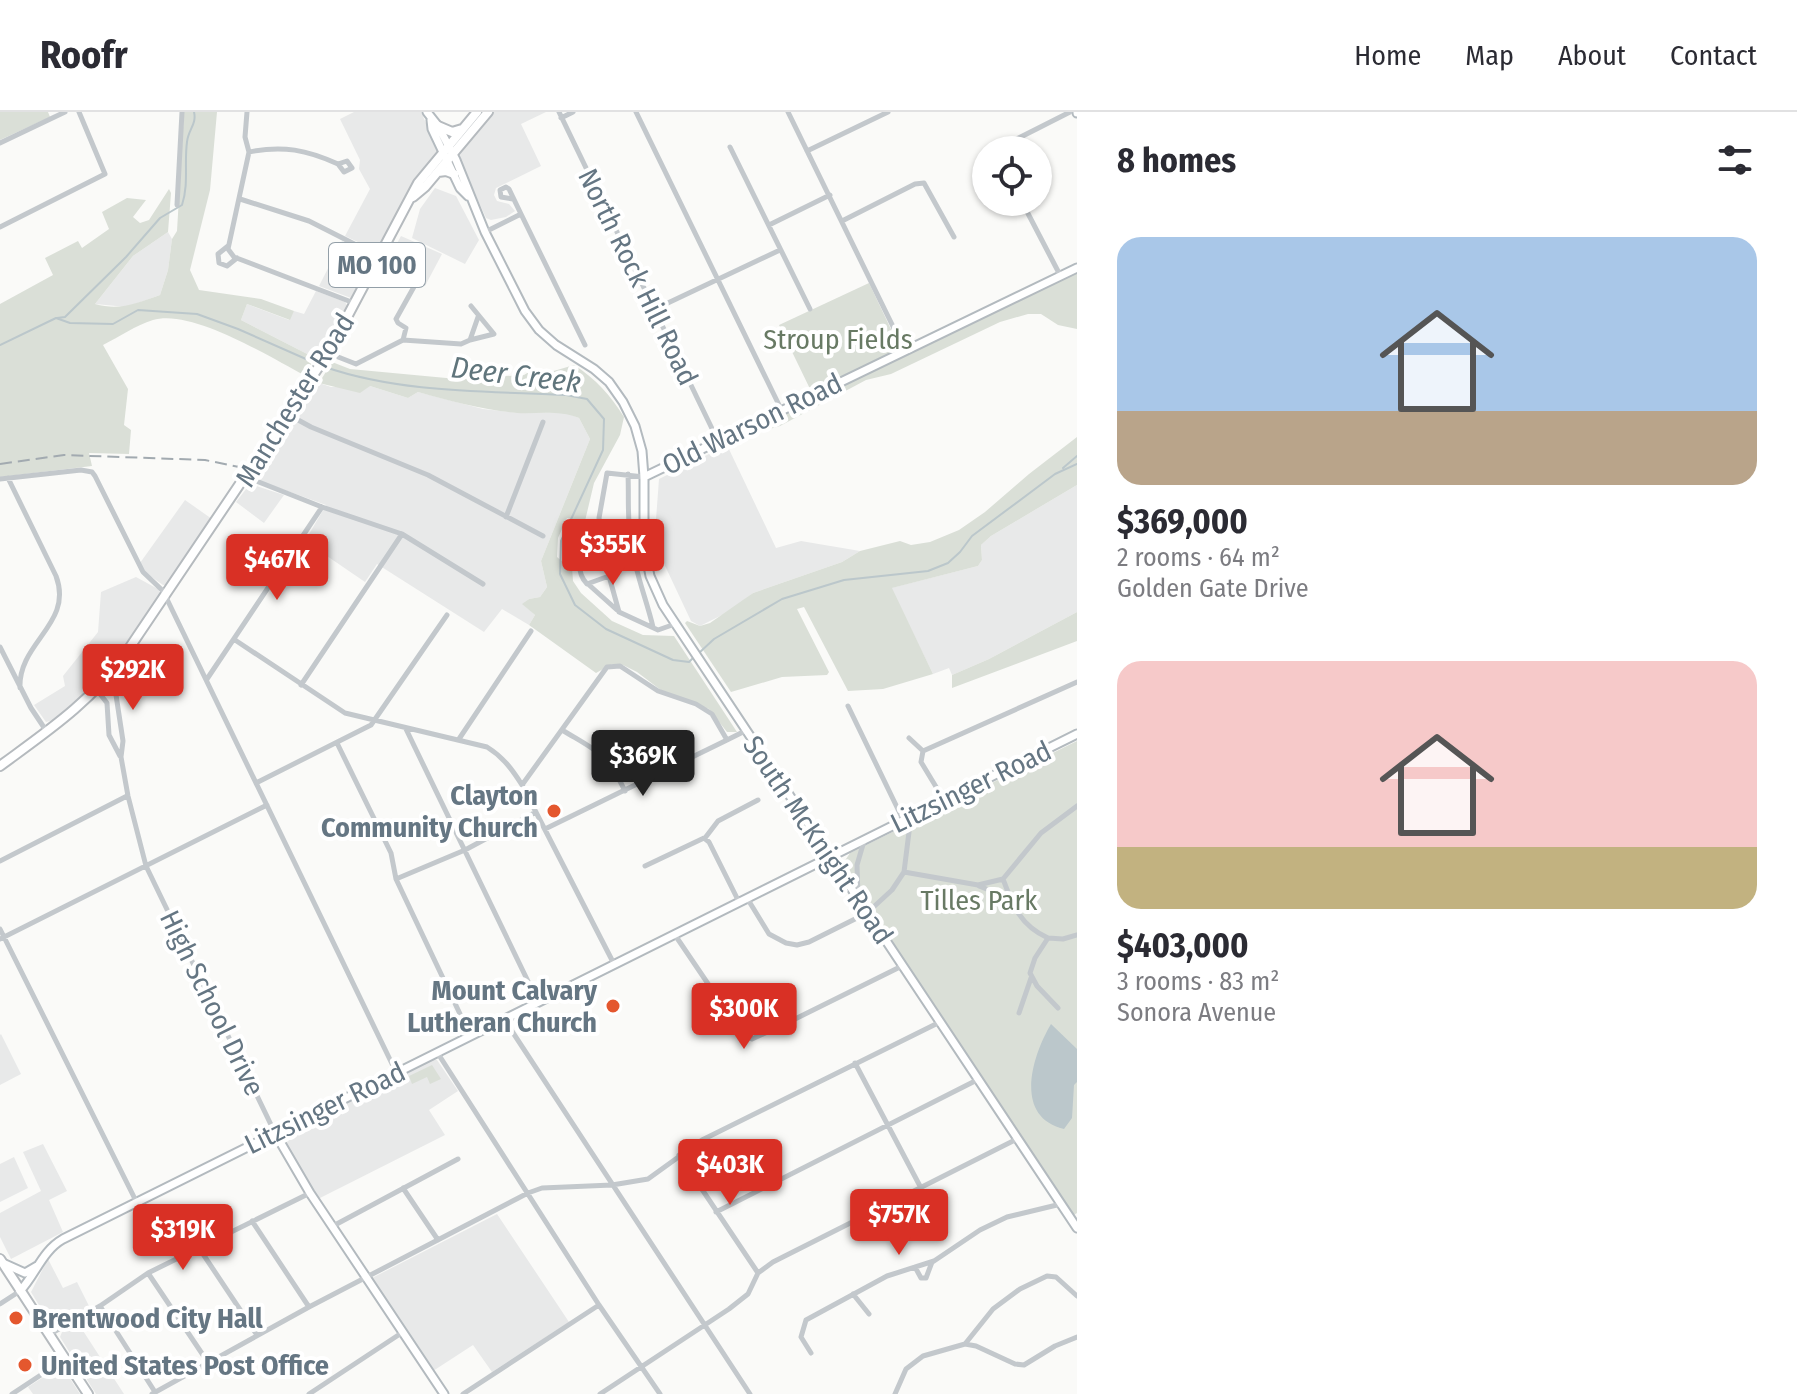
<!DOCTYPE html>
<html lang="en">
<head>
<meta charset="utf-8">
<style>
  body { margin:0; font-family:"Fira Sans Condensed",sans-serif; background:#f7f7f7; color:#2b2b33; height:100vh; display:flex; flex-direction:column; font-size:30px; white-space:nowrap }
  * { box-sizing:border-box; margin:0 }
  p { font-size:26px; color:#7c7c81 }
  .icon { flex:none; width:44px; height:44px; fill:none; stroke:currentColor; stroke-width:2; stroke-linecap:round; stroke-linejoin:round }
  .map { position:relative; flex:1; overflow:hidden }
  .side { display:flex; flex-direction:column; background:#fff; width:720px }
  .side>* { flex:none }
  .fabs { position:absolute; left:972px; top:24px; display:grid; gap:16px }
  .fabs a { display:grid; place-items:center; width:80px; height:80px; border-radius:50%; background:#fff; box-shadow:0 2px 6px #0004; font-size:40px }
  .price { position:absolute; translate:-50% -68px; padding:0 18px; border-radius:8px; background:#d93025; color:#fff; font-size:26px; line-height:52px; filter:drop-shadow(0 2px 4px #0008) }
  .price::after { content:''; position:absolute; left:50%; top:48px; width:24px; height:18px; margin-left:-12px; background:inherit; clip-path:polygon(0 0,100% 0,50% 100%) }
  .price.selected { background:#222; color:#fff }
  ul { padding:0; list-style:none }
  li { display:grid; align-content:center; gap:16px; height:424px; padding:0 40px }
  li span { display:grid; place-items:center; height:248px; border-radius:24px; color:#555 }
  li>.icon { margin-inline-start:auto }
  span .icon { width:144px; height:144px; fill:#fffc; stroke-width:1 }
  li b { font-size:34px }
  h2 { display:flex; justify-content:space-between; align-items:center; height:96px; padding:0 40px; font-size:34px }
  header { display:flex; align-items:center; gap:48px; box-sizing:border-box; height:112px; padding:0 40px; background:#fff; border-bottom:2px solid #e1e1e2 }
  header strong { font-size:38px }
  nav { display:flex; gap:44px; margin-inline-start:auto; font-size:28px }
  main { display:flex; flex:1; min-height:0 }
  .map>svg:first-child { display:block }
  .built { fill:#e8e9e9 }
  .green { fill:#dadfd7; fill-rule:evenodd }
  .water { fill:#bbc7cb }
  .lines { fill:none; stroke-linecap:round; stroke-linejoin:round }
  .stream { stroke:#bbc7cb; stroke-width:2 }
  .secondary-casing { stroke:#b3babf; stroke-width:11 }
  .primary-casing { stroke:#b5babe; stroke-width:12 }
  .street { stroke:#c3c8cc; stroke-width:5 }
  .secondary { stroke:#fff; stroke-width:7 }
  .primary { stroke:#fff; stroke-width:8 }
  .rail { stroke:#a2aab0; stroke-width:2; stroke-dasharray:12 6; stroke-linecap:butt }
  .poi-dot { fill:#e4572e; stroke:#fff; stroke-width:3 }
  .labels { text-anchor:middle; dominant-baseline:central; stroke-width:8; stroke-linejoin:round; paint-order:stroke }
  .shield { fill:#fff; stroke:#939fa8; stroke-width:2 }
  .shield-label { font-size:26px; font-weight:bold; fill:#657683 }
  .street-label { font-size:28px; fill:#657683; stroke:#fff }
  .park-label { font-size:28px; fill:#687a64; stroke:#fff }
  .poi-label { font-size:28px; font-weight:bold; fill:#657683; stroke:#fff; text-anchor:end }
  .water-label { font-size:30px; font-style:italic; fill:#60757c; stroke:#fff }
</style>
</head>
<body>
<header>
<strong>Roofr</strong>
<nav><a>Home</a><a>Map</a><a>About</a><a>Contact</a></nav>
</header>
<main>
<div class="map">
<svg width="1077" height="1282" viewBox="0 0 1077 1282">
  <rect width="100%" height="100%" fill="#fafaf8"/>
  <path class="built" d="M354,0H421L438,38L436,46L408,80L377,139L345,124L370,77L359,57L360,48L340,7Z
    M492,0H546L521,12L541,54L496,76L494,83L497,89L509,92L515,99L506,105L491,108L486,106L459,47L461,39Z
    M435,76L456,84L479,128L465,152L412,126L420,97Z
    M168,120L172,127L168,158L160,183L127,195L95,192L133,144Z
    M401,124L442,142L425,174L384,155Z
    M342,129L372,146L351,186L319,174Z
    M316,179L345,190L348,195L320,242L315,246L241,208L247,192L289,208L294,199L304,202Z
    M319,271L331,275L370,274L408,286L418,280L483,297L520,301L564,300L579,306L590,327L541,449L547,475L540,485L529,487L523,492L535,503L529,513L502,497L484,520L377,452L365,470L305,429L326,393L257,368L255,365Z
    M727,333L776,436L801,429L860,439L842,450L753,481L730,499L700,514L691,509L659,441L655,421L659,367Z
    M250,372L284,383L264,411L236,390Z
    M1077,373V500L989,547L952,563L949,556L933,562L891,476L978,454L982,448L981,433L991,424Z
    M185,388L212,407L166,473H163L146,461L140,451Z
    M136,465L158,477L161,482L101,565L86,582L54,608L46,610L34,593L65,574L63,564L98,520L101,480Z
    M1,922L21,962L0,973V923Z
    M432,947L437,948L458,979L429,998L445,1023L318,1087L281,1026L282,1021Z
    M43,1032L67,1079L49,1088L63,1120L11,1147L0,1125V1101L41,1079L23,1040Z
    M14,1045L28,1076L0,1090V1052Z
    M497,1102L569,1210L492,1260L473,1233L433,1259L372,1166Z
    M48,1147L63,1176L77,1170L90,1196L55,1215L51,1213L31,1180Z
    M78,1211L124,1282H96L60,1225L62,1220Z
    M57,1256L65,1259L80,1282H33L28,1275Z"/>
  <path class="green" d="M0,0H48L50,5L0,28Z
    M184,0H217L210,78L190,158L199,178L261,187L294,199L290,208L247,192L241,208L315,246L304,263C270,245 191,196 153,208C136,213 119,225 103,233L128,277L124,313L131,318L129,342L89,341L92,354L0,365V192L53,163L45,146L78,129L82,136L109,117L102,100L127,86L146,88L133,105L140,111L149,108L169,77L171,81L168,120L133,144L95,192C120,199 137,191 160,183L168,158L172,127L177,119Z
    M1077,160V217L1058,213L1041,202H1028L1000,210L891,262L866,268L780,314L749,323L731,333L725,332L726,329Z
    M869,171L899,234L898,239L812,281L779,213Z
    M332,250L350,257L457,267L524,263L534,257L547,261L574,253C596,267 610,283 624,305L620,323L594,371L585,409L571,440L573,469L581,481L612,509L643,523L674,524L737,620H727L709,597L662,579L637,560L623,553L612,552L596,561L529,513L535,503L522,492L529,487L540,485L547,475L541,449L590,327L579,306C558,298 539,302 517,301C483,298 451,289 418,280L408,286L370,274L360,281L319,271ZM567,406L575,408L566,430L563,450L557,445L558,426Z
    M1077,325V373L991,424L981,433L982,448L978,454L892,476L933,562L883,577L848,579L804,495L797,497L829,560L827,563L782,565L731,580L685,511L687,509L700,514L710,511L753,481L842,450L860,439L900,429L911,433L930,430L959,418L985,400L1029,362Z
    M1077,500V529L952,576V563L989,547Z
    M1077,629V1101L1074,1103L844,761V750L850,741Z
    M735,895L776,906L778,911C755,932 745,924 730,902L731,897Z
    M432,953L441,967L430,972L427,965L412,972L409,964Z"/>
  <path class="water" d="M1051,912L1077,937V970L1074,973L1072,1006L1064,1017C1013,1005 1032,944 1051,912Z"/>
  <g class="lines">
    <path class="stream" d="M57,206L65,205L126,145L160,106L182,93C189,72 184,51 187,30C188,18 197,12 194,0
      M0,233L56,206L70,211L113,212L138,198L197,202L238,217L315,251
      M325,255C400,281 486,279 566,283L587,287L604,307L603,338L561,429L560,462L575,493L606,517L673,548L689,550L694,545
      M1063,356L1077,344
      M699,541L714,527L782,487L844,468L928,459L948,451L960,440L972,424L1055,362L1077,352"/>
    <g class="secondary-casing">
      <path id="secondary" d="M427,0L438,14L456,48L485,120L525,199L539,218L556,233L594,257L609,270L623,290L635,314L642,339L644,365V434L650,464L663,493L1077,1116
        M1077,0V1
        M431,8L432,17L460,76L468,84
        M644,365L1077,156
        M275,1021L310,1081L444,1282
        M5,1152L25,1161L37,1154
        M20,1179C36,1162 42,1139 63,1127L1077,622"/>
    </g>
    <g class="primary-casing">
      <path id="primary" d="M438,14L452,20L462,17
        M438,60L446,59L454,62
        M413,85L425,75L488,0
        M0,654C49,618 90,591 126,541L328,241L418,71L477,0
        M0,1147L88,1282"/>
    </g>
    <path class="street" d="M247,0L245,25L249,40L228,137L234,145L354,191
      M559,0L718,329
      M636,0L781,297
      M788,0L904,237
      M561,6L573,0
      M0,31L65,0
      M730,35L810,197
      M992,38L996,32L1005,33
      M1002,38L1005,33L1070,0
      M807,39L888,0
      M249,40C283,33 307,38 338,52L347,49L352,56L344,60L338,52
      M240,87L309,109L380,145
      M513,87L501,85L500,78L506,75L509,77L521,102
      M1022,90L1060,163
      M177,93L182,0
      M842,109L915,72L924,71L954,125
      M769,113L830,83
      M0,115L105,62L79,0
      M485,120L521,102L585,233
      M228,134L218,142L219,151L227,154L237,146
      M653,198L780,138
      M403,228L406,216L398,211L396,207L415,173
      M470,228L494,222L471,194
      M328,241L356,252L403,228L461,232L470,228L478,205
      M289,303L311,315L428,363L543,424
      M628,362C629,385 627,408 631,430C635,460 646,486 653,515
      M246,365L322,395L402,422L483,472
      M644,365L607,361L599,406L602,422L585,427C576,438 577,462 587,472L609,464L619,500L658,518L675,512
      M8,366L56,464C74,512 18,530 20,576
      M0,367L81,358L92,360L95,364L143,460L163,479L396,960
      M506,405L543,310
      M588,472L617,498
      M235,528L345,601L487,635C503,645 512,657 522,673L614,852
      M0,535L31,596L47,620
      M207,567L322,395
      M105,569L116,583L123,629L121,645L128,684L146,754L275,1021
      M301,573L402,422
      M97,578L107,591L109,623L120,644
      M406,617L538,890
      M562,618C597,639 606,640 625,679
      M909,626L923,639
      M459,627L531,519
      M337,631L391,741L396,767L470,923
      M256,671L371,613L447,503
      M522,673L607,555L620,554L658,579L696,592L712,602L727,628L745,619
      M944,688L921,650L923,639L1077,570
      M545,717L727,628
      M705,726L718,709L758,688
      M0,749L127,684
      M645,754L704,726L709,730L739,790
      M904,760L978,773L1003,767L1041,721L1077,694
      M396,767L465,738L536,700
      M1003,767C1013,794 1020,813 1048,826L1035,846L1030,861L1037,874L1058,896
      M979,774L999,782L1011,793
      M747,786L769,822L786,831L797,833L809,830L867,801L892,778L904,760L909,720L848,594
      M858,786L857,753L864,729
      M0,817L136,1089
      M675,823L719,888L791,909L902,854
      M1048,826L1063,827L1077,823
      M0,827L267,693
      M720,889L740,921L752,927L791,909
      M1019,901L1031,866
      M504,907L750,1282
      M437,940L599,1193L660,1282
      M855,951L921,1076
      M679,1043L758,1161
      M403,1076L438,1128
      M716,1100L979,967
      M252,1109L309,1195
      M333,1114L458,1047
      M199,1136L257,1223
      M915,1155L921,1166H926L932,1150
      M148,1161L209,1252
      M853,1182L869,1202
      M0,1192L20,1179
      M100,1194L155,1280
      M50,1222L100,1194L148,1161L310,1081
      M965,1232L993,1197L1020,1177L1047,1164L1056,1165L1077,1184
      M811,1241L801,1225L806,1208L887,1164L934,1149L980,1118L1007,1105L1061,1092
      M12,1282L65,1247
      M152,1282L309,1195L528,1081L542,1076L612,1073L648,1067L702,1028L940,910
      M309,1282L403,1220
      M463,1282L599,1193
      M600,1282L729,1197L748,1182L758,1161L773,1150L1017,1027
      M895,1282L906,1257L923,1244L965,1232L976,1234L1015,1252L1024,1253L1055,1234L1077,1225"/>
    <use href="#secondary" class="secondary"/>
    <use href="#primary" class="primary"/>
    <path class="rail" d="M0,352L64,343L205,348L239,355"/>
  </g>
  <g class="poi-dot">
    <circle cx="554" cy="699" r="8"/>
    <circle cx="613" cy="894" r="8"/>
    <circle cx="16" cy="1206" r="8"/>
    <circle cx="25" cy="1253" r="8"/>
  </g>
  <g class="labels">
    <rect class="shield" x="329" y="131" width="96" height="44" rx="6"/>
    <g class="shield-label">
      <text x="377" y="153">MO 100</text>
    </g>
    <g class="street-label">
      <text transform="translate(638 165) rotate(64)">North Rock Hill Road</text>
      <text transform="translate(295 288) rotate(-58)">Manchester Road</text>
      <text transform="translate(752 312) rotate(-26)">Old Warson Road</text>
      <text transform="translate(971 675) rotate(-26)">Litzsinger Road</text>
      <text transform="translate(818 728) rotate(56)">South McKnight Road</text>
      <text transform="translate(212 891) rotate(64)">High School Drive</text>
      <text transform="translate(325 996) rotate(-26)">Litzsinger Road</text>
    </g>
    <g class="park-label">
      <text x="838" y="227">Stroup Fields</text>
      <text x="979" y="788">Tilles Park</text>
    </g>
    <g class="poi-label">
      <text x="538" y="683">Clayton<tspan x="538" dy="32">Community Church</tspan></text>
      <text x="597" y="878">Mount Calvary<tspan x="597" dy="32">Lutheran Church</tspan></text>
      <text x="32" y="1206" text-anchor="start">Brentwood City Hall</text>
      <text x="41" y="1253" text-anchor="start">United States Post Office</text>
    </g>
    <g class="water-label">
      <text transform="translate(516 263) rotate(7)">Deer Creek</text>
    </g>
  </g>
</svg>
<div class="fabs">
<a><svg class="icon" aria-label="locate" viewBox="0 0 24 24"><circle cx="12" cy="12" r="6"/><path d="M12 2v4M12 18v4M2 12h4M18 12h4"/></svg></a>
</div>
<b class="price" style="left:613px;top:475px">$355K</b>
<b class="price" style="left:277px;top:490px">$467K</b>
<b class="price" style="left:133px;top:600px">$292K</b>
<b class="price selected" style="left:643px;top:686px">$369K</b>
<b class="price" style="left:744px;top:939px">$300K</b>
<b class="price" style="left:730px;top:1095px">$403K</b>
<b class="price" style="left:899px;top:1145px">$757K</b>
<b class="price" style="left:183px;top:1160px">$319K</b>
</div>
<section class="side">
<h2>8 homes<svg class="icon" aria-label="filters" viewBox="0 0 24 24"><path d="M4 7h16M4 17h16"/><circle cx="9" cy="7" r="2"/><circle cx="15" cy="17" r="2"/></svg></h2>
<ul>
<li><span style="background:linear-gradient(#a9c7e8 70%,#b9a48a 0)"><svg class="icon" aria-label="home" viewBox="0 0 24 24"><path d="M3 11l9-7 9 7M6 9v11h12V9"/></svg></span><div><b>$369,000</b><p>2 rooms · 64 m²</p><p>Golden Gate Drive</p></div></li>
<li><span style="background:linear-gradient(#f6c9c9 75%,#c2b280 0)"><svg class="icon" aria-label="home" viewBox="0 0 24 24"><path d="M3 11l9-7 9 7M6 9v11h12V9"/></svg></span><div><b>$403,000</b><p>3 rooms · 83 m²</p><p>Sonora Avenue</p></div></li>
</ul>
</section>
</main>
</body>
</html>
